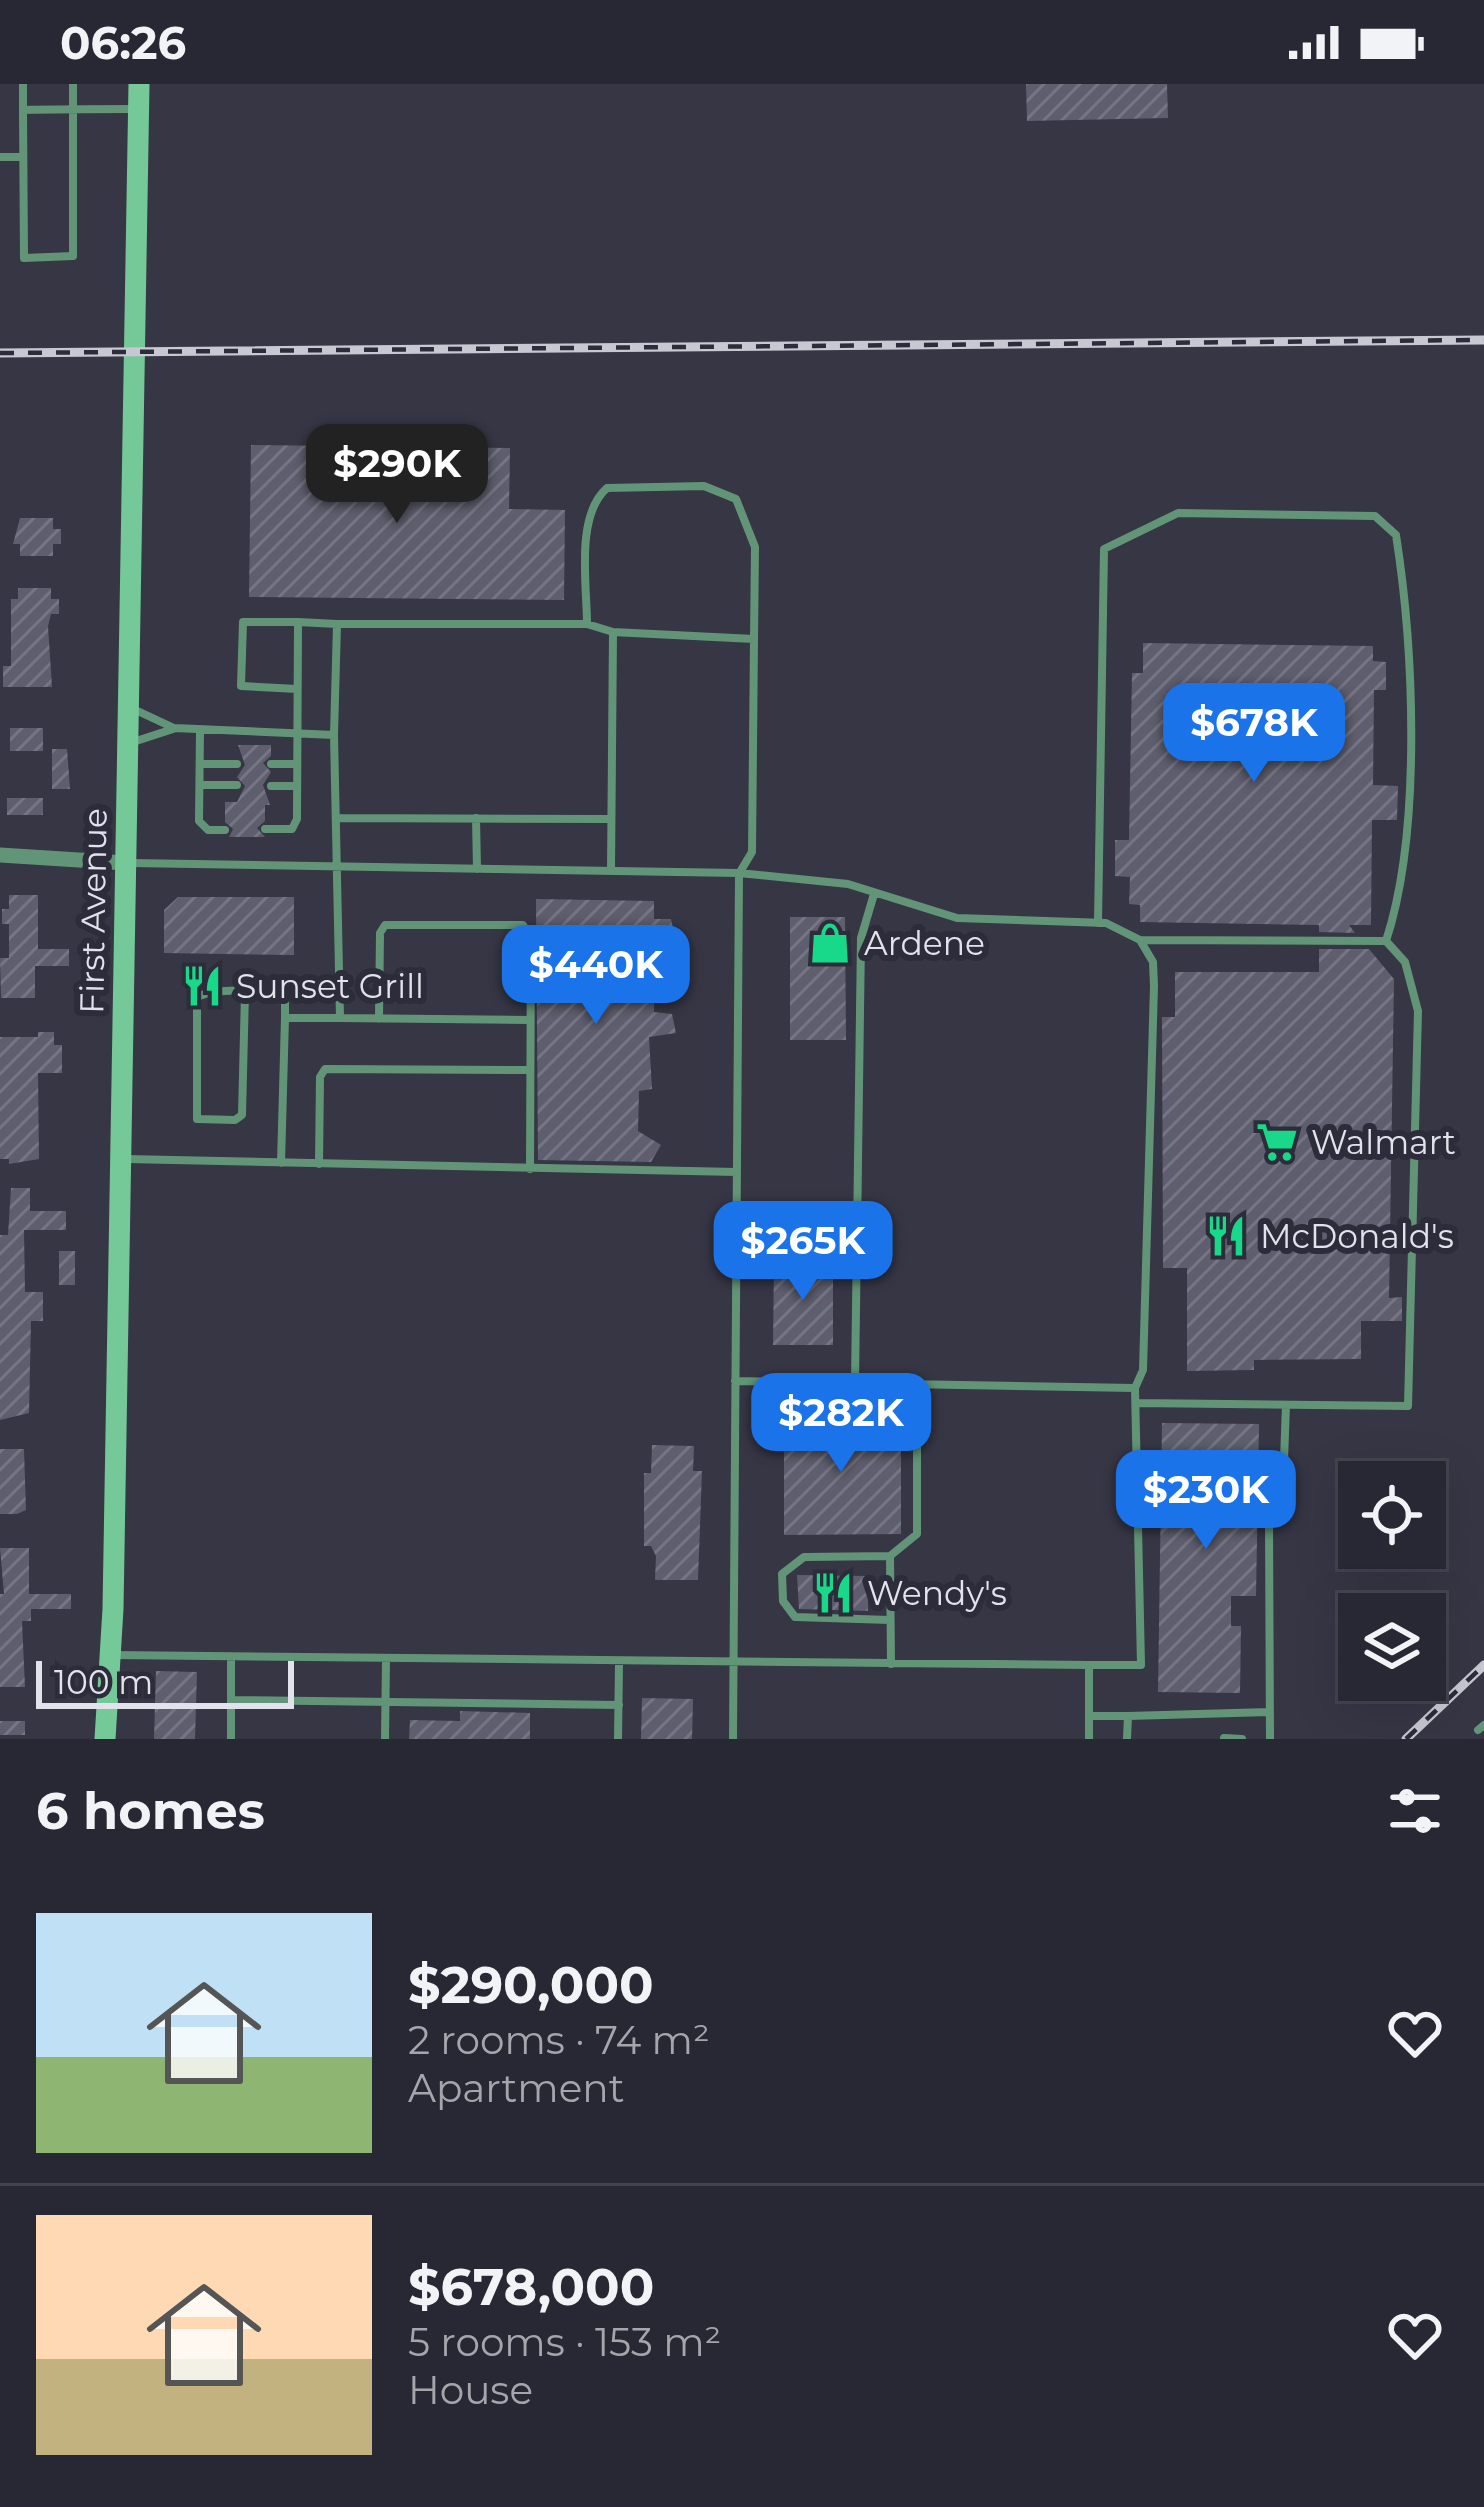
<!DOCTYPE html>
<html lang="en">
<head>
<meta charset="utf-8">
<style>
  body { margin:0; font-family:Montserrat,sans-serif; background:#343440; color:#f1f3f6; height:100vh; display:flex; flex-direction:column; font-size:45px; white-space:nowrap }
  * { box-sizing:border-box; margin:0 }
  p { font-size:39px; color:#a5a6ac }
  .icon { flex:none; width:66px; height:66px; fill:none; stroke:currentColor; stroke-width:2; stroke-linecap:round; stroke-linejoin:round }
  .map { position:relative; height:1655px; overflow:hidden }
  .drawer { display:flex; flex-direction:column; background:#282834; flex:1 }
  .drawer>* { flex:none }
  .fabs { position:absolute; left:1338px; top:1377px; display:grid; gap:24px }
  .fabs a { display:grid; place-items:center; width:108px; height:108px; border-radius:0px; background:#282834; box-shadow:0 12px 48px #0002,0 0 0 3px #44444f; font-size:60px }
  .scale { position:absolute; left:36px; bottom:30px; width:258px; box-sizing:border-box; padding-left:12px; border:6px solid #e2e2ec; border-top:0; font-size:33px; line-height:42px; white-space:nowrap; color:#e2e2ec; -webkit-text-stroke:9px #2c2c3a; paint-order:stroke }
  .price { position:absolute; translate:-50% -102px; padding:0 27px; border-radius:24px; background:#1a73e8; color:#fff; font-size:39px; line-height:78px; filter:drop-shadow(0 3px 6px #0008) }
  .price::after { content:''; position:absolute; left:50%; top:72px; width:36px; height:27px; margin-left:-18px; background:inherit; clip-path:polygon(0 0,100% 0,50% 100%) }
  .price.current { background:#222; color:#fff }
  ul { padding:0; list-style:none }
  li { display:flex; align-items:center; gap:36px; height:300px; padding:0 36px }
  li+li { border-top:3px solid #44444f }
  li span { display:grid; place-items:center; flex:none; width:336px; height:240px; border-radius:0px; color:#555 }
  li>.icon { margin-inline-start:auto }
  span .icon { width:144px; height:144px; fill:#fffc; stroke-width:1 }
  li b { font-size:51px }
  h2 { display:flex; justify-content:space-between; align-items:center; height:144px; padding:0 36px; font-size:51px }
  .status { display:flex; justify-content:space-between; align-items:center; height:84px; padding:0 60px; background:#282834; direction:ltr }
  .status svg { height:33px; fill:currentColor }
  .map>svg:first-child { display:block }
  .building { fill:url(#building-hatch) }
  .lines { fill:none; stroke-linecap:round; stroke-linejoin:round }
  .service { stroke:#629577; stroke-width:8 }
  .minor { stroke:#629577; stroke-width:15 }
  .secondary { stroke:#75c999; stroke-width:21 }
  .rail-casing { stroke:#c8c8d3; stroke-width:9 }
  .rail { stroke:#2c2c3a; stroke-width:4.5; stroke-dasharray:14; stroke-linecap:butt }
  .labels { text-anchor:middle; dominant-baseline:central; stroke-width:12; stroke-linejoin:round; paint-order:stroke }
  .street-label { font-size:33px; fill:#e2e2ec; stroke:#2c2c3a }
  .poi-label { font-size:33px; fill:#e2e2ec; stroke:#2c2c3a; text-anchor:start }
</style>
</head>
<body>
<div class="status"><b>06:26</b><svg viewBox="0 0 49 12"><path d="M0 12V9h3v3zM5 12V6h3v6zM10 12V3h3v9zM15 12V0h3v12zM26 1h20v11H26zM47 4h2v5h-2z"/></svg></div>
<div class="map">
<svg width="1484" height="1655" viewBox="0 0 1484 1655">
  <defs>
    <pattern id="building-hatch" width="6" height="6" patternUnits="userSpaceOnUse" patternTransform="scale(3)"><rect width="6" height="6" fill="#5e5e6e"/><path d="M-1 1l2-2M0 6l6-6M5 7l2-2" fill="none" stroke="#757583"/></pattern>
  </defs>
  <rect width="100%" height="100%" fill="#363645"/>
  <path class="building" d="M1026,0H1167L1168,34L1027,37Z
    M251,361L510,364L509,425L565,426L564,516L249,513Z
    M20,434H53V445H61V460H53V472H20V460H13Z
    M18,504H51V515H59V530H51L48,542L52,603H3V582H11V515H18Z
    M1143,559L1373,562V577L1386,578V606H1374L1373,701L1398,702L1397,736H1372L1371,841H1349L1355,849L1319,848V841L1140,838V821L1129,820L1130,793L1115,792V756H1129L1132,589H1143Z
    M10,644H43V667H10Z
    M238,661H271V672L263,679L271,688L263,701L270,721H265V737L257,744L265,753H229L233,745L225,738V718H237L245,702L237,693L245,681Z
    M52,665H67L70,705H52Z
    M7,714H43V731H7Z
    M9,811H38V865H69V882H35V914H1L0,874H9V840H2V825H9Z
    M178,813H294V871L164,869V826Z
    M536,815L654,817V835H671L675,853L656,858L654,928L672,930L676,949L649,953L652,1005L639,1007L638,1047L661,1061L651,1078L538,1076Z
    M790,833H845L846,956H790Z
    M1319,865H1369L1394,895L1389,1214L1402,1213V1237H1361V1275L1254,1276V1286L1187,1287V1184H1163L1162,933H1175V888H1319Z
    M38,948H54V961H62V989H38L39,1075L9,1080V1075H0V953H38Z
    M11,1104H30V1127H66V1146H24L25,1208H43V1237H31L29,1329L0,1336V1151H8Z
    M59,1167H75V1201H59Z
    M774,1177H833V1261H773Z
    M784,1327H857V1341L901,1340V1450L784,1451Z
    M1162,1339L1259,1340L1256,1512H1231V1542H1241L1240,1609L1158,1608Z
    M652,1361L694,1362L693,1387H702L698,1496H655L656,1472L651,1462H644V1389H651Z
    M0,1365H24L26,1426L17,1430H0Z
    M0,1464H29V1510H71V1525H31V1537H22L25,1603H0V1510H4Z
    M797,1491L868,1492V1527L799,1525Z
    M156,1587L197,1588L195,1655H154Z
    M642,1614L693,1615L692,1655H641Z
    M460,1627L530,1629V1655H409L410,1636L460,1637Z
    M0,1637H25V1651H0Z"/>
  <g class="lines">
    <path class="service" d="M73,0V172L24,174L23,26C61,25 99,25 137,25
      M23,26V0
      M0,73H23
      M613,548L587,540C587,501 575,432 607,404L704,402L736,415L755,463L754,555
      M297,605L241,602L243,538H298
      M129,623L174,644L334,651L340,934L530,936
      M200,646L199,737L208,746H225
      M334,651L337,540H587
      M130,659L173,645
      M200,680H237
      M271,680H296
      M200,701H237
      M271,702H297
      M336,734L610,735
      M476,734L477,785
      M265,745H292L297,735L298,538L337,540
      M131,779L739,789L733,1655
      M611,787L613,548L754,555L752,768L740,788
      M739,789L848,800L957,834L1106,839L1140,856L1153,878L1154,902L1143,1286L1135,1304
      M1098,839L1104,465L1178,429L1375,432L1396,451C1414,566 1422,747 1386,857
      M245,909L242,1031L235,1036L197,1035V913C216,904 268,904 285,916V934
      M379,935L380,849L385,841H523L531,854L530,1085
      M126,1075L737,1088
      M281,1079L285,934H340
      M319,1080L320,993L325,985L530,986
      M735,1297L1135,1304L1141,1581H1089V1655
      M855,1299L861,854L874,810
      M1137,1319L1408,1322L1418,927L1405,878L1386,857L1140,856
      M890,1472L804,1473L782,1490L783,1517L795,1533L890,1536
      M112,1571L1089,1581
      M891,1580L890,1472L917,1450V1300
      M231,1616L619,1621
      M1089,1632H1128
      M1478,1646L1484,1641
      M1224,1654L1242,1655
      M231,1655V1573
      M385,1655L386,1575
      M618,1655L619,1579
      M1127,1655L1128,1632L1269,1628
      M1270,1655L1269,1436L1284,1376L1286,1321"/>
    <path class="minor" d="M0,771L126,779"/>
    <path class="secondary" d="M105,1655L113,1525L139,0"/>
    <g class="rail-casing">
      <path id="rail" d="M0,269L1484,256
        M1406,1655L1484,1581"/>
    </g>
    <use href="#rail" class="rail"/>
  </g>
  <defs>
    <g id="shop-bare" transform="scale(3.24)"><path d="M-5-2.5h2.3a2.7 3.5 0 0 1 5.4 0H5L5.5 6h-11ZM-1.5-2.5h3a1.5 2.3 0 0 0-3 0Z" fill="#17d989" stroke="#2c2c3a" stroke-width="2.5" paint-order="stroke"/></g>
    <g id="restaurant-bare" transform="scale(3.24)"><path d="M-5-6h1v4h1v-4h1v4h1v-4h1v5L-1.5 .5V6h-2V.5L-5-1ZM5-6V6H3V1.5H1.5Q1.5-4 5-6Z" fill="#17d989" stroke="#2c2c3a" stroke-width="2.5" paint-order="stroke"/></g>
    <g id="supermarket-bare" transform="scale(3.24)"><path d="M-6-5.5h2.5l.6 2H6L4.5 2H-2.5L-4.4-4H-6ZM-1.5 3.2a1.3 1.3 0 1 0 .1 0ZM3 3.2a1.3 1.3 0 1 0 .1 0Z" fill="#17d989" stroke="#2c2c3a" stroke-width="2.5" paint-order="stroke"/></g>
  </defs>
  <g fill-rule="evenodd">
    <use href="#shop-bare" x="830" y="859"/>
    <use href="#restaurant-bare" x="202" y="902"/>
    <use href="#supermarket-bare" x="1277" y="1058"/>
    <use href="#restaurant-bare" x="1226" y="1152"/>
    <use href="#restaurant-bare" x="833" y="1509"/>
  </g>
  <g class="labels">
    <g class="street-label">
      <text transform="translate(93 827) rotate(-89)">First Avenue</text>
    </g>
    <g class="poi-label">
      <text x="864" y="859">Ardene</text>
      <text x="236" y="902">Sunset Grill</text>
      <text x="1311" y="1058">Walmart</text>
      <text x="1260" y="1152">McDonald's</text>
      <text x="867" y="1509">Wendy's</text>
    </g>
  </g>
</svg>
<div class="fabs">
<a><svg class="icon" aria-label="locate" viewBox="0 0 24 24"><circle cx="12" cy="12" r="6"/><path d="M12 2v4M12 18v4M2 12h4M18 12h4"/></svg></a>
<a><svg class="icon" aria-label="layers" viewBox="0 0 24 24"><path d="M12 4l9 5-9 5-9-5zM3 14l9 5 9-5"/></svg></a>
</div>
<div class="scale">100 m</div>
<b class="price current" style="left:397px;top:442px">$290K</b>
<b class="price" style="left:1254px;top:701px">$678K</b>
<b class="price" style="left:596px;top:943px">$440K</b>
<b class="price" style="left:803px;top:1219px">$265K</b>
<b class="price" style="left:841px;top:1391px">$282K</b>
<b class="price" style="left:1206px;top:1468px">$230K</b>
</div>
<section class="drawer">
<h2>6 homes<svg class="icon" aria-label="filters" viewBox="0 0 24 24"><path d="M4 7h16M4 17h16"/><circle cx="9" cy="7" r="2"/><circle cx="15" cy="17" r="2"/></svg></h2>
<ul>
<li><span style="background:linear-gradient(#bfe0f5 60%,#8fb573 0)"><svg class="icon" aria-label="home" viewBox="0 0 24 24"><path d="M3 11l9-7 9 7M6 9v11h12V9"/></svg></span><div><b>$290,000</b><p>2 rooms · 74 m²</p><p>Apartment</p></div><svg class="icon" aria-label="heart" viewBox="0 0 24 24"><path d="M12 20l-8-8c-3-5 5-10 8-4 3-6 11-1 8 4z"/></svg></li>
<li><span style="background:linear-gradient(#ffd9b3 60%,#c2b280 0)"><svg class="icon" aria-label="home" viewBox="0 0 24 24"><path d="M3 11l9-7 9 7M6 9v11h12V9"/></svg></span><div><b>$678,000</b><p>5 rooms · 153 m²</p><p>House</p></div><svg class="icon" aria-label="heart" viewBox="0 0 24 24"><path d="M12 20l-8-8c-3-5 5-10 8-4 3-6 11-1 8 4z"/></svg></li>
</ul>
</section>
</body>
</html>
